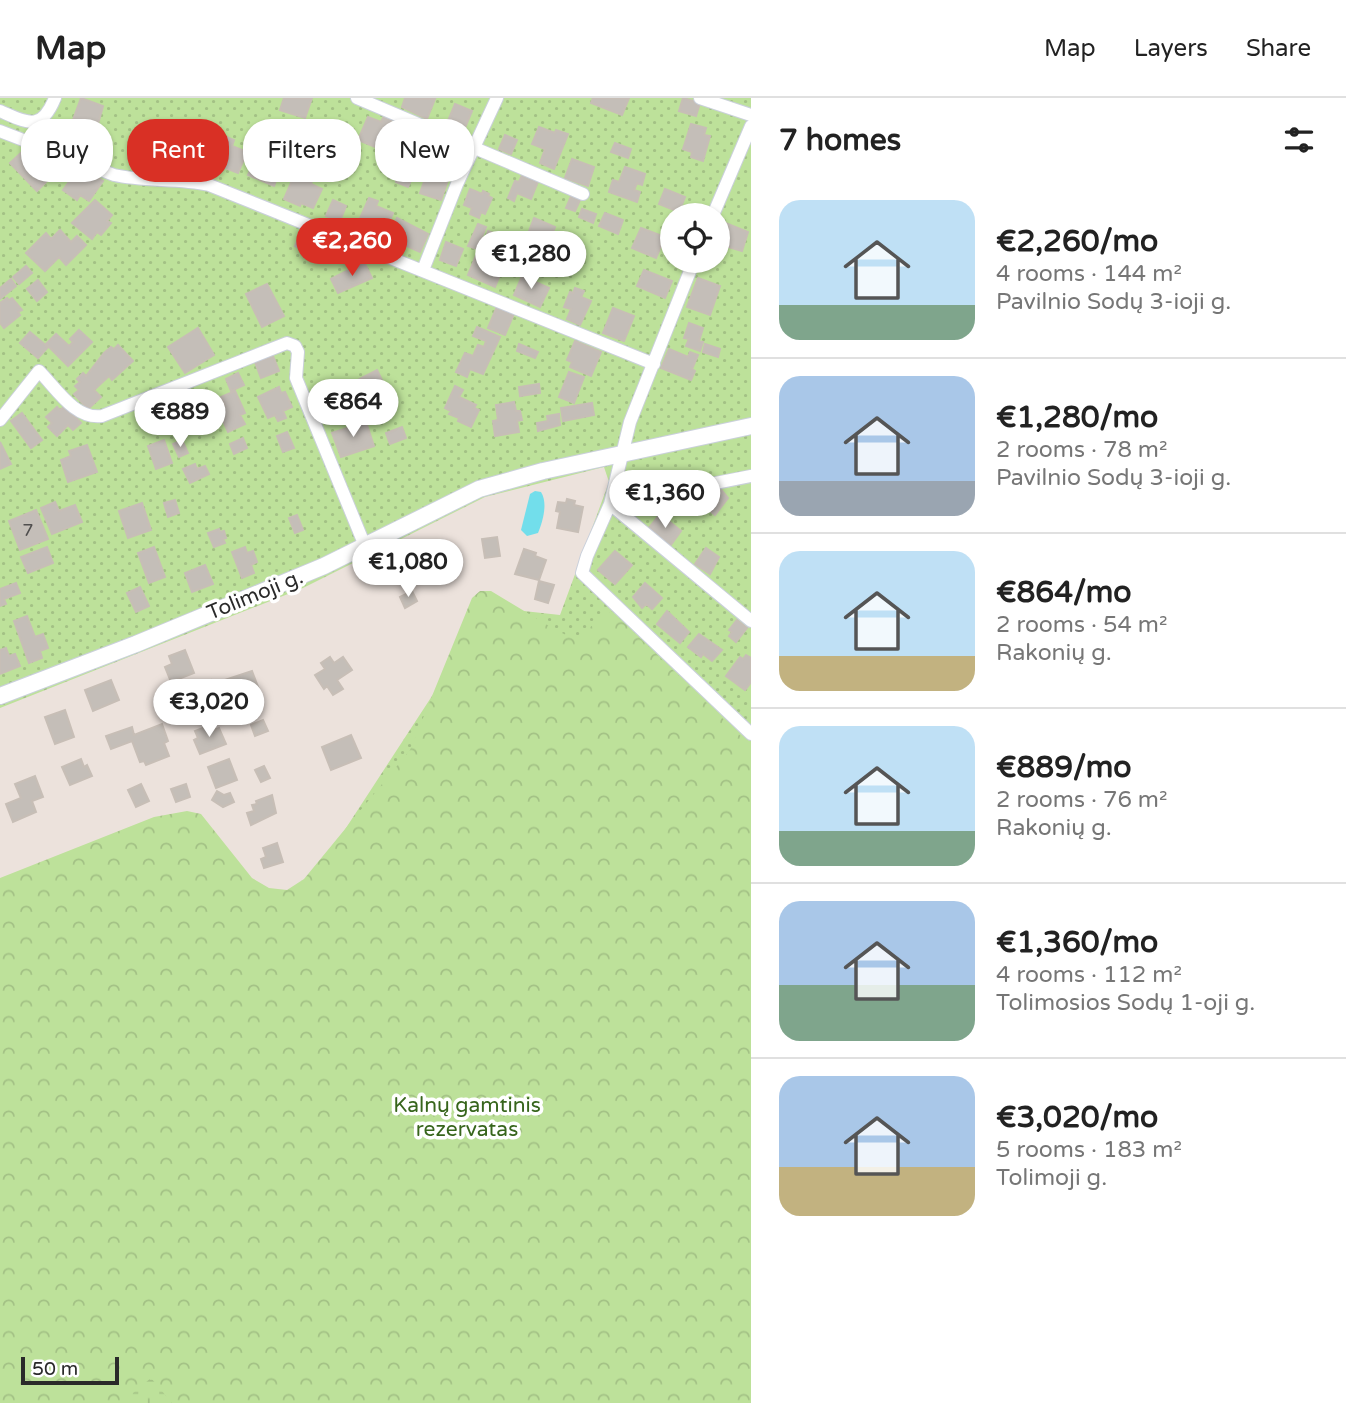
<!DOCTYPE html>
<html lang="en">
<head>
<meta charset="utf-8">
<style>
  body { margin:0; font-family:"Varela Round",sans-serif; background:#f6f6f6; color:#222; height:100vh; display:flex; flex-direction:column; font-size:26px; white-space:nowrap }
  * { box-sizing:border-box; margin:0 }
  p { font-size:23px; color:#767676 }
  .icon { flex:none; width:38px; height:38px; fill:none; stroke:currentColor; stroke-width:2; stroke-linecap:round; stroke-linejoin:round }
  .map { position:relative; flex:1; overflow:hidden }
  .drawer { display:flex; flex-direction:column; background:#fff; width:595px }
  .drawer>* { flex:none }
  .top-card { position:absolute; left:21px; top:21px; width:625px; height:63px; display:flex; gap:14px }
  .fabs { position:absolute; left:660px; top:105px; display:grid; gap:14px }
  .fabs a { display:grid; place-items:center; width:70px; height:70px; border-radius:50%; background:#fff; box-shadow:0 2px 5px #0004; font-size:35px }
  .scale { position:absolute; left:21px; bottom:18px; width:98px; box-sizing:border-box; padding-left:7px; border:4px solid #2a2a2a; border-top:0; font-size:19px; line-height:24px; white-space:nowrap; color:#2a2a2a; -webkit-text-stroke:5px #fff; paint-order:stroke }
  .price { position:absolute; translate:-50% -60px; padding:0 16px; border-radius:24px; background:#fff; color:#222; font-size:23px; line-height:46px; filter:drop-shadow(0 2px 4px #0008) }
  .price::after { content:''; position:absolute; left:50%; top:42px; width:21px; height:16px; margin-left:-10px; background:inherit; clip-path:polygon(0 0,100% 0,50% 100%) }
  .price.active { background:#d93025; color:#fff }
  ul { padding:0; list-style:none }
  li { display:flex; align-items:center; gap:21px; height:175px; padding:0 28px }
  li+li { border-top:2px solid #e0e0e0 }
  li span { display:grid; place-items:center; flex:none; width:196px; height:140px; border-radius:21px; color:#555 }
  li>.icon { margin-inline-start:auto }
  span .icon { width:84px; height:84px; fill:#fffc; stroke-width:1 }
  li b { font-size:30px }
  h2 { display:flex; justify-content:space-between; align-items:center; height:84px; padding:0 28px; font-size:30px }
  .pill { padding:0 24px; border-radius:28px; background:#fff; box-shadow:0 2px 5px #0004; font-size:24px; line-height:63px }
  .pill.active { background:#d93025; color:#fff }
  header { display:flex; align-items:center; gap:42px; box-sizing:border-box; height:98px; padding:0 35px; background:#fff; border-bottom:2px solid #e0e0e0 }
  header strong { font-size:33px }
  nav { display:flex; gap:38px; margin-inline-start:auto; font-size:24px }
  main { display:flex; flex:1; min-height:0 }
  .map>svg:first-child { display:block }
  .green { fill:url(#green-dots); fill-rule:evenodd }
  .forest { fill:url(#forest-crowns) }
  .wetland { fill:url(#wetland-marsh) }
  .water { fill:#72deeb }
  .building { fill:#c4beb8; stroke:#c7beb6; stroke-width:2 }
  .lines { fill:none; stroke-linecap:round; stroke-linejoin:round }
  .minor-casing { stroke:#cad0db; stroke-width:14 }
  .tertiary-casing { stroke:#cad0db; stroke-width:18 }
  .minor { stroke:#fff; stroke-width:12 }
  .tertiary { stroke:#fff; stroke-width:16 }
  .labels { text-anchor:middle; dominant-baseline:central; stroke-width:7; stroke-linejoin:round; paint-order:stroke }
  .number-label { font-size:18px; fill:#504f4e }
  .street-label { font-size:21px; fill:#2a2a2a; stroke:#fff }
  .park-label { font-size:21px; fill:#37651c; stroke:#fff }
</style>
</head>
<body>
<header>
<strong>Map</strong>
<nav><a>Map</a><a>Layers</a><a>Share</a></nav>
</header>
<main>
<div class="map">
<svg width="751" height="1305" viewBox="0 0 751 1305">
  <defs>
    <pattern id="green-dots" width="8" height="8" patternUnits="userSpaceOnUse" patternTransform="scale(1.75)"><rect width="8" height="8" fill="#bde19a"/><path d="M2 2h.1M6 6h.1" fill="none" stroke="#a3c185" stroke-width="1.8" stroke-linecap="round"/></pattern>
    <pattern id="forest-crowns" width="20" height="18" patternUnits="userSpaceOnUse" patternTransform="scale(1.75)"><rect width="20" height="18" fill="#bde19a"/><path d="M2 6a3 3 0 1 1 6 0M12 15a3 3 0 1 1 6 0" fill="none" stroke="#a3c185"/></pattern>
    <pattern id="wetland-marsh" width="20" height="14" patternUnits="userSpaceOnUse" patternTransform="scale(1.75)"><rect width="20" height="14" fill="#bde19a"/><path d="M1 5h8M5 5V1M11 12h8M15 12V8" fill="none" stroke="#a3c185"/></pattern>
  </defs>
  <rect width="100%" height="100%" fill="#ece2dc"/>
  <path class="green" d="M0,0H751V1305H0L258,822L316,776L447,575L478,508L560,517L609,384L604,369L485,399L303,490L0,610ZM672,117H718V163H672Z"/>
  <path class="forest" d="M480,493H491L554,531L574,541L612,513L751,648V1305H172L151,1280L133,1295L131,1305H0V780L154,719L187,713L201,716L252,780L269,790L287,792L304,781L410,652L472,500Z"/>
  <path class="wetland" d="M151,1280L172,1305H131L133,1295Z"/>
  <path class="water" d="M535,393L541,394C548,405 543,423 538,435L527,438L521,432L530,396Z"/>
  <path class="building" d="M81,0L103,8L98,26L96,25L91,38L94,39L95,35L104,38L98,53L66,41Z
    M284,0H312L305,20L280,12Z
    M405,0L435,1L427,21L402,9Z
    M593,0H629L622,17L591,5Z
    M683,0L700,5L696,18L679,13Z
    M455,6L472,13L462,37L445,30Z
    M384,18L392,22L380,51L358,42L368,19L381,24Z
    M151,22L171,30L163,51L152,46L153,42L145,39Z
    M691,26L706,30L704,37L710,38L703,63L691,59L692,54L683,51Z
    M182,28L192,32L184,52L174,48Z
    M539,29L555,35L556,32L568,36L554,71L540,65L545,51L532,46Z
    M406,30L421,37L410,62L395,55Z
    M333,31L342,35L337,48L327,44Z
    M196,37L212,43L203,67L187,61Z
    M221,37L234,42L232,48L247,54L238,75L223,69L222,73L209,67Z
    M505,37L517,42L511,56L499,51Z
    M615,45L631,51L628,60L611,54Z
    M448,47L461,52L457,64L443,59Z
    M22,54L49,81L37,93L10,65Z
    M256,59L280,72L274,88L248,77Z
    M572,61L594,69L588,88L565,80Z
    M625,69L645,76L642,87L637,85L634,92L640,94L637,104L609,94L613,82L619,84Z
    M297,71L307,75L305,80L312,83L311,86L322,91L313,110L301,105L300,108L284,101Z
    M401,72L413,78L408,89L396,84Z
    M77,73L91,82L94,77L103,83L89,103L80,97L77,102L63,92Z
    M427,75L446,78L445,81L448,82L441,102L420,95Z
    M523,75L539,81L531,101L517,95L514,103L508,100L515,83L519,84Z
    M470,91L482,96L483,93L489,96L488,98L492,100L485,116L481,114L479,120L470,116L472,110L464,107Z
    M665,91L685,99L679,114L659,106Z
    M572,96L581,100L575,113L566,110Z
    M369,100L378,103L376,108L393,115L383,138L357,127Z
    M95,102L112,117L107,123L111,125L101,137L97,134L92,141L72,125Z
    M333,102L346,108L340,123L326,118Z
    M582,111L596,116L593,125L579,119Z
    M605,115L623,122L618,136L599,128Z
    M397,120L428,136L420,154L400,145L398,150L386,145Z
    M534,120L555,129L543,158L523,149Z
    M723,124L748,134L742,153L722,147L723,144L718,142Z
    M478,126L486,129L477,151L468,148Z
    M641,130L665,139L656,160L632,150Z
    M60,132L71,144L77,138L86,147L66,167L59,159L45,173L26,155L46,135L51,141Z
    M302,132L336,147L328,165L295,148Z
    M488,133L509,141L506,150L485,142Z
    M446,144L463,151L456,168L440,162Z
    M477,155L504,167L495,189L468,177Z
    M364,164L372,180L338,195L331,181Z
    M26,168L32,175L19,186L13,179Z
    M644,172L672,183L665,200L637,188Z
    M522,178L549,190L540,209L514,197Z
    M698,180L720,188L710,217L687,209Z
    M11,181L16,188L0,201V190Z
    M38,182L47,194L37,203L27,191Z
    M267,186L284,218L262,229L246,196Z
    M575,190L584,193L581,199L591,203L580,227L567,221L571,211L564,209L570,194L573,195Z
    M7,200L9,202L12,200L22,212L18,214L20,217L4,230L0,225V205Z
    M498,206L515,213L505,237L488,230Z
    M613,210L634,218L624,243L603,235Z
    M689,225L703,230L699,243L703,244L700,253L686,248L689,241L684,240Z
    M477,229L500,239L483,276L470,271L467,279L456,274L465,255L473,258L478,247L484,249L486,243L473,238Z
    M198,230L214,257L185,275L168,249Z
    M79,232L92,244L68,268L46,246L56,236L69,248L73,244L70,241Z
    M30,234L48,249L38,260L20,245Z
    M575,243L601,254L591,278L570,269L572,264L567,262Z
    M519,246L538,254L535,260L517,253Z
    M705,246L720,251L718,259L703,254Z
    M118,247L133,263L112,282L109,278L94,292L101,299L88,311L74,296L79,292L75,288L80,284L77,281L83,275L86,278L104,255L111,249L114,251Z
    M669,251L688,259L690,254L698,257L692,271L695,273L691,282L661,270Z
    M273,258L279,273L261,280L255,264Z
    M377,272L383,284L356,298L350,286Z
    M569,274L584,279L574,305L559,299Z
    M238,275L244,287L231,293L226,281Z
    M539,286L540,295L520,298L519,289Z
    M330,287L339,307L324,313L314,291L318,289L319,291Z
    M455,288L463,292L459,299L476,307L474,310L479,312L471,329L458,323L459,320L449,316L451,313L445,310Z
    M279,289L281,295L285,294L292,309L283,313L286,320L278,323L275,317L268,320L258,299Z
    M235,293L245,315L240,317L245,326L228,334L218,312L225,308L221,299Z
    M514,304L516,313H520L522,322L517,323L519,334L495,338L493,323L498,322L496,307Z
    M592,305L594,317L563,323L561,310Z
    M65,308L81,325L73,332L68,327L57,338L48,329L52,325L46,319L57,309L60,312Z
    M22,315L42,342L31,350L11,323Z
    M559,316L560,327L538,333L537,325L548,323L547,318Z
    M366,324L374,348L341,359L332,335Z
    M402,329L406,340L390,346L386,335Z
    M287,334L294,350L283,354L277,338Z
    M243,340L247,350L234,356L230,346Z
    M164,342L172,365L156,371L148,348Z
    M182,342L188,355L179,359L173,346Z
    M0,344L11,366L0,371Z
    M87,347L97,374L68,384L61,362L71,358L69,353Z
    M195,366L197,371L205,368L209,376L190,385L183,371Z
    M719,389L728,400L715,417L708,411L715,401L711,396Z
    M567,401L575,403L574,407L583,409L578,434L557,430L560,414L556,413L558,404L566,405Z
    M693,401L695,410L666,416L664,407Z
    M175,402L179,415L168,419L164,405Z
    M55,404L59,413L75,407L82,424L52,436L41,410Z
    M142,405L151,432L128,440L119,413Z
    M36,412L48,441L20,452L9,423Z
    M660,416L681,433L670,448L648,431Z
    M297,417L303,432L295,435L289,420Z
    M219,431L220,434L224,433L226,440L223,441L225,445L214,449L208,435Z
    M497,439L500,458L485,460L482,441Z
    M424,447L433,465L415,474L406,456Z
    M47,449L53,465L28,475L21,459Z
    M154,449L165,479L149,485L138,455Z
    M245,449L247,455L253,453L257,464L251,467L254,475L242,480L232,454Z
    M706,450L719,459L710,476L695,466Z
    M524,451L536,455L535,458L546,462L539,482L515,476Z
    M615,453L632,467L615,486L598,472Z
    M205,467L213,486L192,494L185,475Z
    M539,483L554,487L548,505L535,501Z
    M16,485L20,495L4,501L6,506L0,508V491Z
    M645,485L662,500L652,511L646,506L642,510L633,499Z
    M140,489L149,508L136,514L127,495Z
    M412,493L417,503L405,510L400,499Z
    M667,513L689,534L680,545L657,526Z
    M27,518L35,539L43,536L48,550L40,553L42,560L29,565L14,523Z
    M737,522L747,530L736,544L729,538L732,534L729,532Z
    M699,536L722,552L712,563L703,556L701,559L688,549Z
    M6,550L9,558L15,556L20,568L0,576V552Z
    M185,552L194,575L171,584L165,569L172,566L169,558Z
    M746,557L751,560V584L745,592L726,578L740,559L743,561Z
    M330,559L334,565L343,559L352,572L337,582L343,591L333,597L327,588L324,591L315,577L325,571L321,565Z
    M252,573L260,594L229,604L222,583Z
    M111,582L119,602L93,613L85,592Z
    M211,582L218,603L193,612L185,591Z
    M223,604L227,613L214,618L211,609Z
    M65,612L74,639L55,646L45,619Z
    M263,622L268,633L255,638L251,627Z
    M162,626L168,643L164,645L169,658L146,667L144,663L140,664L132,643L111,651L106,638L132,629L134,637Z
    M213,626L215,632L219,630L226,646L200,656L194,642L198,640L195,633Z
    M351,637L361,660L331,672L322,649Z
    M81,661L84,669L87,667L92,678L70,687L62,669Z
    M229,661L237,682L216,690L208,669Z
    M264,668L270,680L261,684L255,672Z
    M35,678L43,699L32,703L36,714L13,724L6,706L21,700L15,686Z
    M141,686L149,703L136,709L128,692Z
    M186,686L190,699L176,704L171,691Z
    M217,693L224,697L230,695L234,704L223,709L212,702Z
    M272,697L276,715L251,727L247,715L254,713L252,707L257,706L256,703Z
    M277,745L283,764L264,770L261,761L266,759L263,750Z"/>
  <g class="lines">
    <g class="minor-casing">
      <path id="minor" d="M357,0L583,96
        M700,0L751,17
        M0,13C28,25 41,34 55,0
        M0,33L114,77C145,84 178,80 209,87L654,266
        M713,117L751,28
        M694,163L630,324L610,406L587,458L582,475L751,636
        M423,172L457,86L497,0
        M0,322L39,273C56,290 75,322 102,318L287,245L295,248L298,254L296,280L365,448
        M610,406L751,523
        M610,406L751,378"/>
    </g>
    <g class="tertiary-casing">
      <path id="tertiary" d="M0,598L136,546L324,468L479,391L543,373L751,328"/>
    </g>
    <use href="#minor" class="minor"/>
    <use href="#tertiary" class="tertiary"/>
  </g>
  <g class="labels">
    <g class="number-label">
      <text x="28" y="432">7</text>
    </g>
    <g class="street-label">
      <text transform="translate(255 497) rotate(-22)">Tolimoji g.</text>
    </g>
    <g class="park-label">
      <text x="467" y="1007">Kalnų gamtinis<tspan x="467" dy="24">rezervatas</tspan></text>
    </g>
  </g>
</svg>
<div class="fabs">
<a><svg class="icon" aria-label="locate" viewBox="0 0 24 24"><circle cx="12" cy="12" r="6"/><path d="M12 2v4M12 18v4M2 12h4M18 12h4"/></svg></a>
</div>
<div class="scale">50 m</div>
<b class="price active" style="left:352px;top:180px">€2,260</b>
<b class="price" style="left:531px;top:193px">€1,280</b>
<b class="price" style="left:353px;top:341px">€864</b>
<b class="price" style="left:180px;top:351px">€889</b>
<b class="price" style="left:665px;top:432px">€1,360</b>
<b class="price" style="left:408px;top:501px">€1,080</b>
<b class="price" style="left:209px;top:641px">€3,020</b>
<div class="top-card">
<a class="pill">Buy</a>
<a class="pill active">Rent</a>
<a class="pill">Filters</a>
<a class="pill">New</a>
</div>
</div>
<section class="drawer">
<h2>7 homes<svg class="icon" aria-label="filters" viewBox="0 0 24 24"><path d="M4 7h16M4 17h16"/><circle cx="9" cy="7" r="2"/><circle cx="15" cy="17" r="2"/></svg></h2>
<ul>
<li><span style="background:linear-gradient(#bfe0f5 75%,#7fa58c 0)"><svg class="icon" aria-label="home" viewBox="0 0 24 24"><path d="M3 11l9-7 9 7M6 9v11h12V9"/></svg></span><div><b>€2,260/mo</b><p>4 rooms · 144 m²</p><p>Pavilnio Sodų 3-ioji g.</p></div></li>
<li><span style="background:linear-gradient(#a9c7e8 75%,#9aa5b1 0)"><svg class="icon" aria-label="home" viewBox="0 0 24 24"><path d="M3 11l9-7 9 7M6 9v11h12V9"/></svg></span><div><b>€1,280/mo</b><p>2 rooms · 78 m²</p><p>Pavilnio Sodų 3-ioji g.</p></div></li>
<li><span style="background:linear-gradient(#bfe0f5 75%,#c2b280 0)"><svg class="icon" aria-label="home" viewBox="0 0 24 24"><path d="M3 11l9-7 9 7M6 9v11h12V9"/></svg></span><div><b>€864/mo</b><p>2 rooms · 54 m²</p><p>Rakonių g.</p></div></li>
<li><span style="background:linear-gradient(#bfe0f5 75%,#7fa58c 0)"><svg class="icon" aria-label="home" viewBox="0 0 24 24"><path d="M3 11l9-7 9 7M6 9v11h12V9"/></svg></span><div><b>€889/mo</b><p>2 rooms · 76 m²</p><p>Rakonių g.</p></div></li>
<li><span style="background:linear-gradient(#a9c7e8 60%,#7fa58c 0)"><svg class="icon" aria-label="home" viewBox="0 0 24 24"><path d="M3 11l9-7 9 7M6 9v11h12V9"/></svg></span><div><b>€1,360/mo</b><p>4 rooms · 112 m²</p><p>Tolimosios Sodų 1-oji g.</p></div></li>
<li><span style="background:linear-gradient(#a9c7e8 65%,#c2b280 0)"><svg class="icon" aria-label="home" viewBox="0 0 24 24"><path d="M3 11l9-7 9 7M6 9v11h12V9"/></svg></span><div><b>€3,020/mo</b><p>5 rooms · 183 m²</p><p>Tolimoji g.</p></div></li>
</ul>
</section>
</main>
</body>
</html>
